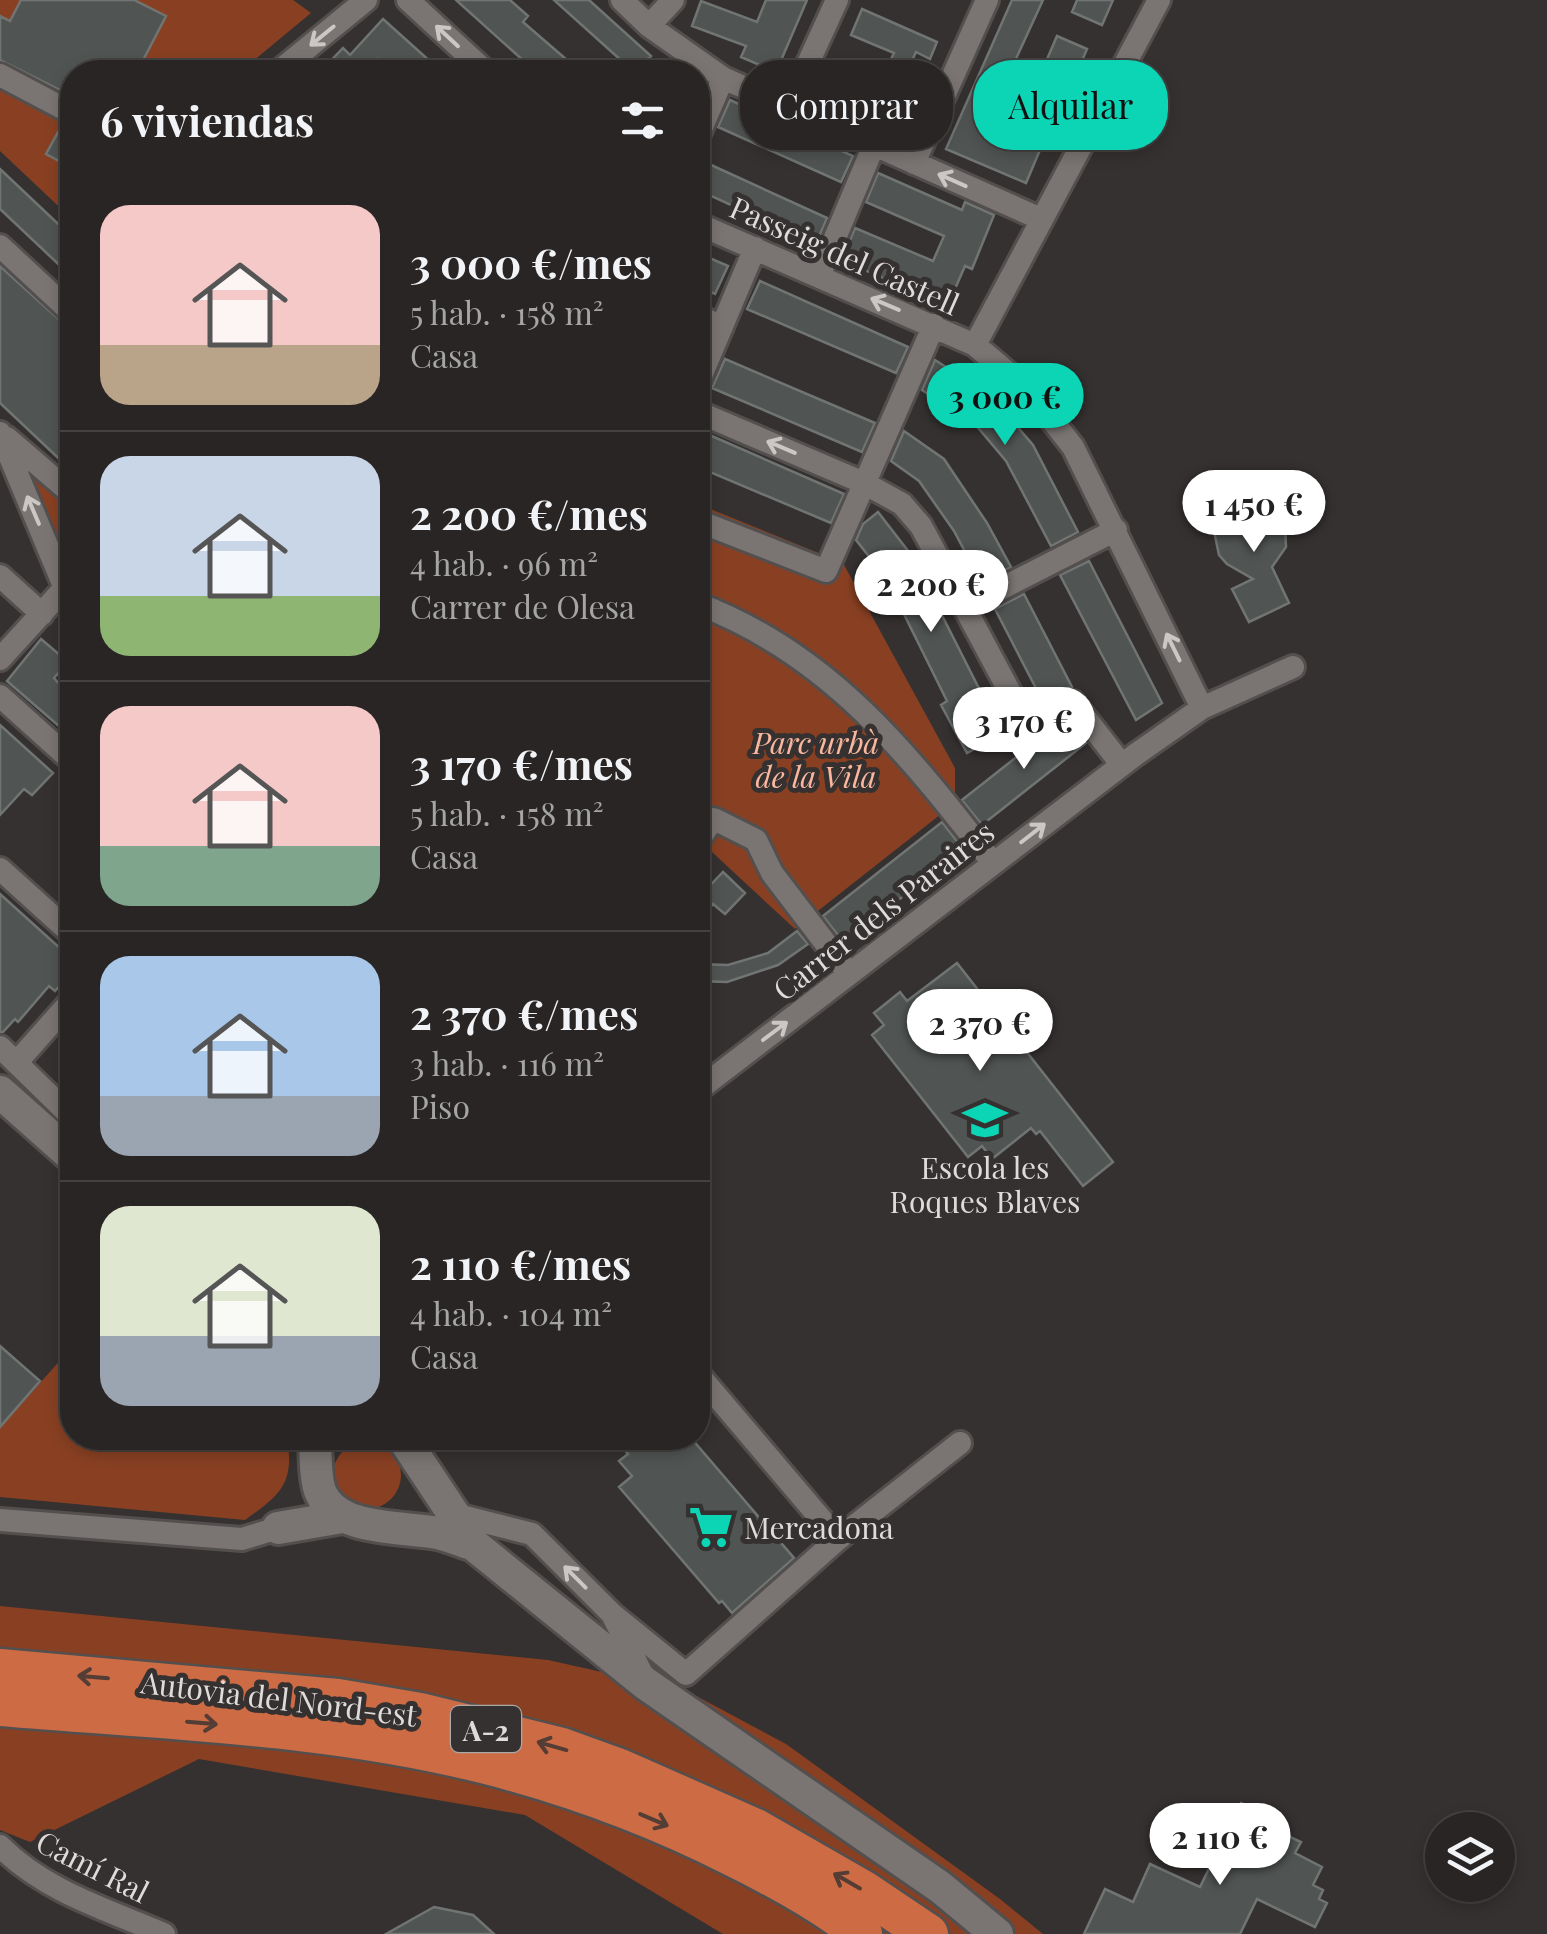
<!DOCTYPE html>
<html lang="es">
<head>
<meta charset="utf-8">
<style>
  body { margin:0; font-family:"Playfair Display",serif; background:#302d2c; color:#f1f3f6; height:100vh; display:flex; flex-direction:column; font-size:38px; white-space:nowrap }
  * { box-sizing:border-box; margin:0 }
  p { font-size:32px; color:#a5a5a6 }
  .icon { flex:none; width:55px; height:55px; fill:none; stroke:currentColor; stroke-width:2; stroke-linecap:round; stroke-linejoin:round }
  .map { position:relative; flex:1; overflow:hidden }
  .sheet { position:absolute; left:60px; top:60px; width:650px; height:1390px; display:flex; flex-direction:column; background:#282524; border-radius:40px; box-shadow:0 5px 15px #0003,0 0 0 2px #444241 }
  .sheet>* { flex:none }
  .top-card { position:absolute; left:740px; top:60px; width:655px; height:90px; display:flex; gap:20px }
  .fabs { position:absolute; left:1425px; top:1812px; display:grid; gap:20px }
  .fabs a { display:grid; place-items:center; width:90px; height:90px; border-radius:50%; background:#282524; box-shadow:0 5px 15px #0003,0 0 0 2px #444241; font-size:50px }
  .price { position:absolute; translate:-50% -85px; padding:0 22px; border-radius:35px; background:#fff; color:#222; font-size:32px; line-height:65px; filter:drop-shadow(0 2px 5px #0008) }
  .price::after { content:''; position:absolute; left:50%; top:60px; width:30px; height:22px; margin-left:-15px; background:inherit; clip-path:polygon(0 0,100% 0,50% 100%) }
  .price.on { background:#0cd5b5; color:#111 }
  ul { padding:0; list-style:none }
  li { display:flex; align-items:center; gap:30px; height:250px; padding:0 40px }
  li+li { border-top:2px solid #444241 }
  li span { display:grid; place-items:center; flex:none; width:280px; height:200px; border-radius:30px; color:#555 }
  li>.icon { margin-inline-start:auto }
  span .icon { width:120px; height:120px; fill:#fffc; stroke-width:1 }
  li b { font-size:42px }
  h2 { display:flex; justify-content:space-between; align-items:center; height:120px; padding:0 40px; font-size:42px }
  .chip { padding:0 35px; border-radius:40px; background:#282524; box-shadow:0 5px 15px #0003,0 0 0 2px #444241; font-size:35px; line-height:90px }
  .chip.on { background:#0cd5b5; color:#111 }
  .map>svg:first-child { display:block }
  .green { fill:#894022 }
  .building { fill:#505453; stroke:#707573; stroke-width:2.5 }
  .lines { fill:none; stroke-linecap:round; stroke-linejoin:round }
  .street-casing { stroke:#534f4e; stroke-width:28 }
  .secondary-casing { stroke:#534f4e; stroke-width:38 }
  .highway-casing { stroke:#534f4e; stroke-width:45 }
  .street { stroke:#7a7573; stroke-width:22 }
  .secondary { stroke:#7a7573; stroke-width:32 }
  .highway { stroke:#cd6b44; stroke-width:40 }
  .oneway { stroke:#cac7c5 }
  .oneway2 { stroke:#533d34 }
  .labels { text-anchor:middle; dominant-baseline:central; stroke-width:10; stroke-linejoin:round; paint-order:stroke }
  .shield { fill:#353130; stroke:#aba8a7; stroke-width:2.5 }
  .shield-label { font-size:28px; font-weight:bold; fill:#dedbda }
  .street-label { font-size:30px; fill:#dedbda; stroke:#353130 }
  .park-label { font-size:30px; font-style:italic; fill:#fab79f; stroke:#353130 }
  .poi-label { font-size:30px; fill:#dedbda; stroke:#353130 }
</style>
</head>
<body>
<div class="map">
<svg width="1547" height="1934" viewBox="0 0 1547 1934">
  <rect width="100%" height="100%" fill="#353130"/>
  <path class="green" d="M0,0H293L311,13L240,72H72V219L0,151Z
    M25,464L72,508V553L63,563Z
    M698,504L843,563L955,768V803L795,929L698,839Z
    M72,1347V1438H287C295,1484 280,1495 245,1520L0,1497V1428Z
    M333 1475a34 34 0 1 1 68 0a34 34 0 1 1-68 0Z
    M0,1606L548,1660L687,1691L786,1744L1000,1899L1043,1934H723L525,1815L199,1759L30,1842L0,1830Z"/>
  <path class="building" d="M21,0H134L166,16L137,72H72V96L0,60V16L10,21Z
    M456,0H510L528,16L523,22L581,72H536Z
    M554,0H589L651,56L634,72Z
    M766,0H807L776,72L741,57L746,46L692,26L701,1L757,22Z
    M1012,0H1043L1009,74L1036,85L1057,36L1087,49L1076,75L1072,74L1026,183L946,149Z
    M1077,0H1113L1102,25L1072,12Z
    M862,9L937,42L930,59L916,52L893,101L880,96L873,112L836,96L840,88L836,78L843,62L881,80L894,53L851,35Z
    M383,19L442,72H393L378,59L366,72H320L343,48L350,55Z
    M730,100L853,156L841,182L718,127Z
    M62,125L72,128V168L46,154Z
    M698,159L827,218L816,244L698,190Z
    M0,169L72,237V277L0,209Z
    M878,173L962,210L965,202L994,215L972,269L965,266L945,312L916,300L919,294L842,260L855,228L933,261L944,236L866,202Z
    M698,253L728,266L715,294L698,287Z
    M0,266L72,331V471L0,403Z
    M760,281L908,347L896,373L747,309Z
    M725,359L875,423L862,452L712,388Z
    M935,360L990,395L1033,445L1078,532L1051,546L1006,461L974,423L922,390Z
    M698,430L844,494L831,523L698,467Z
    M904,431L944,459L987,523L1011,567L981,582L954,531L919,481L891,461Z
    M1247,500L1270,505L1285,523L1286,547L1272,567L1289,603L1249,622L1232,589L1253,579L1227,564L1219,555L1214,531L1225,510Z
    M878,512L912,556L1002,734L967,753L941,705L947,701L886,578L856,540L863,524Z
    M1089,561L1162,703L1136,720L1060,575Z
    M1024,594L1072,687L1042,700L995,609Z
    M41,639L68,662L54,678L72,698V713L60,727L7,681Z
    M1069,721L1086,743L982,825L962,800L1052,729Z
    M0,725L53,773L32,795L24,789L0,815Z
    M942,822L963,849L844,943L823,916Z
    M723,872L745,893L725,914L713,904L698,921V898Z
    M0,894L72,959V972L55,991L49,986L18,1022L15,1019L3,1032H0Z
    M797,931L808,944L778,965L727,982L698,981V964L728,965L768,953Z
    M957,963L1113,1162L1083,1186L1040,1131L1036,1134L1031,1128L992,1159L982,1146L968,1157L872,1035L884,1025L874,1013L900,992L907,1001Z
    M0,1346L40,1381L0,1427Z
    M614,1438H691L794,1558L732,1613L722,1601L719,1603L619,1487L632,1476L619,1461L628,1454Z
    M1241,1803L1269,1816L1265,1825L1301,1842L1295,1853L1322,1867L1313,1885L1323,1890L1319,1899L1327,1903L1315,1927L1257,1899L1240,1934H1084L1105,1889L1133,1902L1150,1864L1200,1887Z
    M434,1907L473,1915L494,1934H386Z"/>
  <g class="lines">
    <g class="street-casing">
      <path id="street" d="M408,0L486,72
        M622,0L649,26L723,78L1041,219
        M649,26L673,0
        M278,72L366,0
        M0,75L72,113
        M788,107L837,0
        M698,136L723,78
        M914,163L987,0
        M698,224L975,345L1028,390L1073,447L1202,708L1293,667
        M0,246L72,313
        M819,276L874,145
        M698,316L722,327
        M975,345L1159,0
        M698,383L755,248
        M698,412L864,483L902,504L921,526L1027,724L1073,702L1122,765
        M0,433L72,605
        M7,438L72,494
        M698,521L826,571L934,325
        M0,576L42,614
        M698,604C830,654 909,755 993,863
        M965,607L1116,530
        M0,659L72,580
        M0,696L70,759
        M698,816L716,820L756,840L772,873L849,974
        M698,841L713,819
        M0,869L72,934
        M0,1047L72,1117
        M17,1062L72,1000
        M698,1090L1135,755L1202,708
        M453,1514L532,1534L612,1614L643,1676
        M0,1520L242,1539L278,1528
        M838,1539L960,1443
        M612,1614L686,1674L838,1539L698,1374
        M0,1846C44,1891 108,1910 164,1934"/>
    </g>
    <g class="secondary-casing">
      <path id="secondary" d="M0,1092L72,1156
        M314,1438C317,1455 314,1474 320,1491C336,1532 401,1526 438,1533C450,1536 462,1541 474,1545
        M403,1438L474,1545L646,1684L940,1887L997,1934
        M278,1528L342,1517"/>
    </g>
    <g class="highway-casing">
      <path id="highway" d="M0,1669L338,1699L420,1713L562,1748L620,1769L756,1829L864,1891L928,1934
        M0,1706C163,1720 332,1724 490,1765C574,1787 655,1817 732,1856C777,1878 823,1903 862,1934"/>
    </g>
    <use href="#street" class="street"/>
    <use href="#secondary" class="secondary"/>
    <use href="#highway" class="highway"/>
  </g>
  <defs><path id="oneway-shaft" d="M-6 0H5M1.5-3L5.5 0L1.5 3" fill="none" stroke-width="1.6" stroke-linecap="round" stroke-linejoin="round" transform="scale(2.5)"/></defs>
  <g class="oneway">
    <use href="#oneway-shaft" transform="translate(322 36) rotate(141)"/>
    <use href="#oneway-shaft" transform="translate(447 36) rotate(-137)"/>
    <use href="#oneway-shaft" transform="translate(952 180) rotate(-156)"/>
    <use href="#oneway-shaft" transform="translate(885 304) rotate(-157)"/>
    <use href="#oneway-shaft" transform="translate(781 447) rotate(-157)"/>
    <use href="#oneway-shaft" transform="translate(33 510) rotate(-113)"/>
    <use href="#oneway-shaft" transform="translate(1173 647) rotate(-116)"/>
    <use href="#oneway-shaft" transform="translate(1033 833) rotate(-38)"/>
    <use href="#oneway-shaft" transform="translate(775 1031) rotate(-37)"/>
    <use href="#oneway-shaft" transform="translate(575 1577) rotate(-135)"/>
  </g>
  <g class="oneway2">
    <use href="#oneway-shaft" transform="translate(93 1677) rotate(-175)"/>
    <use href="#oneway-shaft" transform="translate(202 1723) rotate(5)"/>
    <use href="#oneway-shaft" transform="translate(552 1746) rotate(-164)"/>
    <use href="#oneway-shaft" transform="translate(654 1820) rotate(23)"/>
    <use href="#oneway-shaft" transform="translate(847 1881) rotate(-150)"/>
  </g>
  <defs>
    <g id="school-bare" transform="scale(3.45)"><path d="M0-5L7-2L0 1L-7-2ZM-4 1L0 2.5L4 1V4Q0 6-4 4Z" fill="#0cd5b5" stroke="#353130" stroke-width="2.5" paint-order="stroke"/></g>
    <g id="supermarket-bare" transform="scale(3.45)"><path d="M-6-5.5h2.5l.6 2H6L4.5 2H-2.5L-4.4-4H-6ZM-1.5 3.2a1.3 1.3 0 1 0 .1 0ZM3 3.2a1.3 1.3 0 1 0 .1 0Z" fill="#0cd5b5" stroke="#353130" stroke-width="2.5" paint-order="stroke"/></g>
  </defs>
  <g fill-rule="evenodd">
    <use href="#school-bare" x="985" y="1120"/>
    <use href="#supermarket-bare" x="711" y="1527"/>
  </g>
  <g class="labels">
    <rect class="shield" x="451" y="1706" width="70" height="46" rx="8"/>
    <g class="shield-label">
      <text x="486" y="1729">A-2</text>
    </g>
    <g class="street-label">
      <text transform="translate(845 255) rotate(24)">Passeig del Castell</text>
      <text transform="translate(883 910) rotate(-38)">Carrer dels Paraires</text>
      <text transform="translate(279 1698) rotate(7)">Autovia del Nord-est</text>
      <text transform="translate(93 1866) rotate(27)">Camí Ral</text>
    </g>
    <g class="park-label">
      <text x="816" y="742">Parc urbà<tspan x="816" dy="34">de la Vila</tspan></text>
    </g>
    <g class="poi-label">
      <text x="985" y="1167">Escola les<tspan x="985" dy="34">Roques Blaves</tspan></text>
      <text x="744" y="1527" text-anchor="start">Mercadona</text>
    </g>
  </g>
</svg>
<div class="fabs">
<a><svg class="icon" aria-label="layers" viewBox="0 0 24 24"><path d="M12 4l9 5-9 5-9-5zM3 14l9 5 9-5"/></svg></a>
</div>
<b class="price on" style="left:1005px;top:448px">3 000 €</b>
<b class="price" style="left:1254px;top:555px">1 450 €</b>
<b class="price" style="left:931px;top:635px">2 200 €</b>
<b class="price" style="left:1024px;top:772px">3 170 €</b>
<b class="price" style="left:980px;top:1074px">2 370 €</b>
<b class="price" style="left:1220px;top:1888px">2 110 €</b>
<div class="top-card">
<a class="chip">Comprar</a>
<a class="chip on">Alquilar</a>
</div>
<section class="sheet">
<h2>6 viviendas<svg class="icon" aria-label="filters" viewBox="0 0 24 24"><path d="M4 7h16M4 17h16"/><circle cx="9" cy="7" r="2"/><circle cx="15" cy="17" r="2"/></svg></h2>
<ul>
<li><span style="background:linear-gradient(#f6c9c9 70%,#b9a48a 0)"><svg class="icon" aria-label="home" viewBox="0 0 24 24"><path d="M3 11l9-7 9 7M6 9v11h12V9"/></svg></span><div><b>3 000 €/mes</b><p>5 hab. · 158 m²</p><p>Casa</p></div></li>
<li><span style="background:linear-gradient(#c9d6e8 70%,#8fb573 0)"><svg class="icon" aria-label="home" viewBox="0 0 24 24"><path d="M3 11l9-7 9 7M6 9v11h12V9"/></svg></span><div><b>2 200 €/mes</b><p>4 hab. · 96 m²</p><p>Carrer de Olesa</p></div></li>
<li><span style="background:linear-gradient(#f6c9c9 70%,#7fa58c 0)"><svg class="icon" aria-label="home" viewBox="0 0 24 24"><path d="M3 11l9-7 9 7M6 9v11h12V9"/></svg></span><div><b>3 170 €/mes</b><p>5 hab. · 158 m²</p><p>Casa</p></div></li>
<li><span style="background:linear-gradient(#a9c7e8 70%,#9aa5b1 0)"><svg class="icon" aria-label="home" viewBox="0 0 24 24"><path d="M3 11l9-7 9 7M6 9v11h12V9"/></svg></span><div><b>2 370 €/mes</b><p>3 hab. · 116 m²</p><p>Piso</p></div></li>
<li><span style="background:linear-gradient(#dfe7d0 65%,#9aa5b1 0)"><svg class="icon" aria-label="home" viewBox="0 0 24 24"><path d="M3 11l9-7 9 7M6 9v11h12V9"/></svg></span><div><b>2 110 €/mes</b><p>4 hab. · 104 m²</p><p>Casa</p></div></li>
</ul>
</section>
</div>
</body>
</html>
